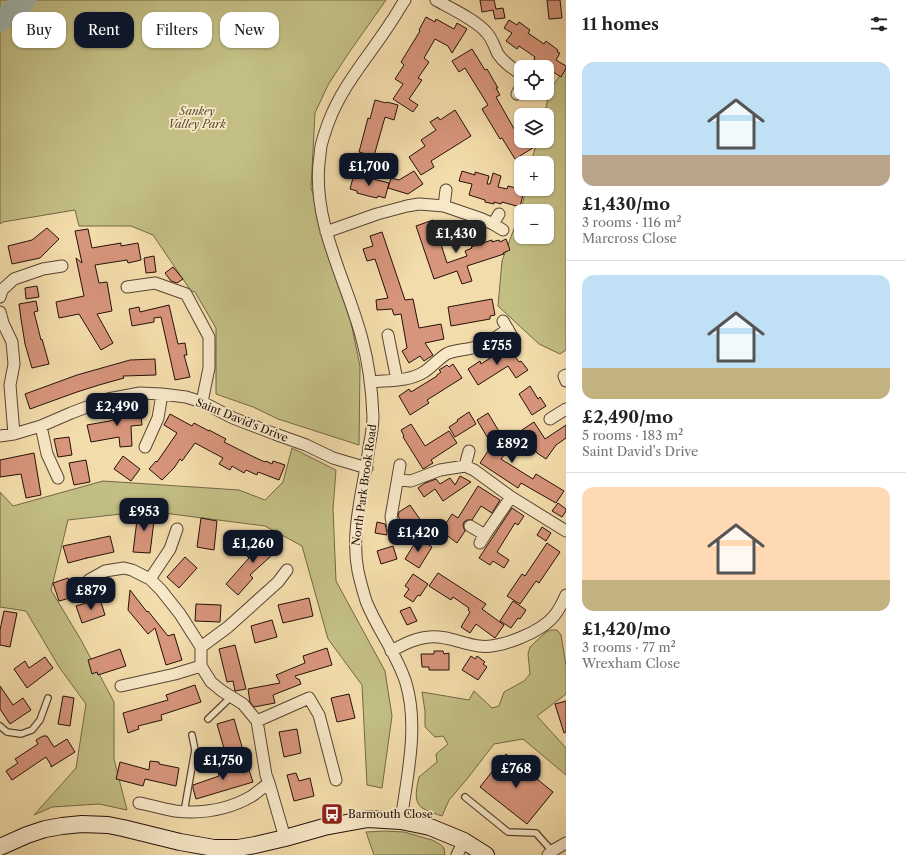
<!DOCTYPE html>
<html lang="en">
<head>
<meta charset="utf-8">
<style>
  body { margin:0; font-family:"Libre Caslon Text",serif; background:#f2f2f2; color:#222; height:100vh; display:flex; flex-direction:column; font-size:15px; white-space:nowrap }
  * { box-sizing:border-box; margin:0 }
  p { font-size:13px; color:#767676 }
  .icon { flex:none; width:22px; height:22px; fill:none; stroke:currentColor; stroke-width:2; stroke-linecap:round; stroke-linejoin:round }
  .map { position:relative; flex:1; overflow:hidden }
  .details { display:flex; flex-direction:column; background:#fff; width:340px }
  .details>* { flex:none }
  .hud { position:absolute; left:12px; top:12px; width:380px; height:36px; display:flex; gap:8px }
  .fabs { position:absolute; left:514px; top:60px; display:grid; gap:8px }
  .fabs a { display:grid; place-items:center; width:40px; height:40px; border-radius:8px; background:#fff; box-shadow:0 1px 3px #0004; font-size:20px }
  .price { position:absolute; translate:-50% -34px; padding:0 9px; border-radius:8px; background:#111827; color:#fff; font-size:13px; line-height:26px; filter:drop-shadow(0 1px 2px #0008) }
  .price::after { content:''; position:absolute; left:50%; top:24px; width:12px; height:9px; margin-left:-6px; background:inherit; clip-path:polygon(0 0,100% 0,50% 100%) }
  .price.active { background:#222; color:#fff }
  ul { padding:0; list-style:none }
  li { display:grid; align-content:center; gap:8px; height:212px; padding:0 16px }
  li+li { border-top:1px solid #e0e0e0 }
  li span { display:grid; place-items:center; height:124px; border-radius:12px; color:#555 }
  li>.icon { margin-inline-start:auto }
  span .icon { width:72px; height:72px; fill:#fffc; stroke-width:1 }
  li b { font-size:17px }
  h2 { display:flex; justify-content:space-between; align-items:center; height:48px; padding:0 16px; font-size:17px }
  .chip { padding:0 14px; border-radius:12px; background:#fff; box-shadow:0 1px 3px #0004; font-size:14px; line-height:36px }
  .chip.active { background:#111827; color:#fff }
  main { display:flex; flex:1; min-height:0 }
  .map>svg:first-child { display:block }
  .green { fill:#c2be84; stroke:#746746; fill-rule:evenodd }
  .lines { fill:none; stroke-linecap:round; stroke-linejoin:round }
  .river { stroke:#a0b9b4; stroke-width:22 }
  .building { fill:#d7957b; stroke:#251008 }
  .lane-casing { stroke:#584331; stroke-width:8 }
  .street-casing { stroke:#584331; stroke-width:13 }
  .secondary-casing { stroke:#251008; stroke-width:18 }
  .lane { stroke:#f7e8c8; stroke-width:5.5 }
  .street { stroke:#f7e8c8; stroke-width:11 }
  .secondary { stroke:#f7e8c8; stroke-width:16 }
  .labels { text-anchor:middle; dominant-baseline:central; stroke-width:3.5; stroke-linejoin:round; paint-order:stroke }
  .park-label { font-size:11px; font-style:italic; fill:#5c4d33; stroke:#f7e8c8 }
  .street-label { font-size:11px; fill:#251008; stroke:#f7e8c8 }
  .poi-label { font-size:11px; fill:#251008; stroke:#f7e8c8; text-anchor:start }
</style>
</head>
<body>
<main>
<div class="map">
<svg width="566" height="855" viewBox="0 0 566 855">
  <rect width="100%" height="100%" fill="#f3dcab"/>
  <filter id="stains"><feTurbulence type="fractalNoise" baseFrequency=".005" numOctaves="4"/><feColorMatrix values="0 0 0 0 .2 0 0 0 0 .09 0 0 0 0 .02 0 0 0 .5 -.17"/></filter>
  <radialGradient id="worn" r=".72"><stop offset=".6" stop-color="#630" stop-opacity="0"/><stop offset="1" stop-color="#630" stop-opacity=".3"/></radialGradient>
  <path class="green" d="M0,0H386L348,54L328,85L315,113L311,188L342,279L360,366L359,445L278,419L253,407L216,394V328L195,292L191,291L153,235L131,226H79L75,210L3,222L0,224Z
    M566,67V350L560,354L539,344L498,306L502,261L521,210L526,189H547V163H531L537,141H547V115H544L550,90ZM521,211H547V237H521Z
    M292,448L336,470L333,509L336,581L385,671L392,716L382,788L367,785L362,685L328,639L302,546L265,526L148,511L68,520L51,590L81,640L114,702V759L127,810L99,804L52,807L34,815L76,768L86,704L59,667L26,611L0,607V492L13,506L103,481L239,490L265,500L283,482Z
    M551,630H557L561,635L566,666V694L537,716L566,748V775L523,739L494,744L467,779L449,800L442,816C436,814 429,812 424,809C412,803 417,787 419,777L437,762L436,754L448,744L443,736L435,737L425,727V711L422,692L469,700L474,691L492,708L499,706L504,692L524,681L530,674L528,654L530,647L546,632Z
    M385,831L404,832L432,840L441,845L444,848L445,855H374L366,832Z"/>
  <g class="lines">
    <path class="river" d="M0,21L25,0"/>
  </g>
  <path class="building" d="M480,0H494L496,9L503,8L505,18L495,19L493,10L482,12Z
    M547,0H560L562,18L549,19Z
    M426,17L435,22L436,19L454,29L457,23L467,29L452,53L448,46L435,39L424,58L429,62L418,78L422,80L409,99L418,105L413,112L393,99L403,84L395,79L404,65L401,62L420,31L419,30Z
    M509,20L517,25L519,22L530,30L528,33L544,44L546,41L558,50L557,52L560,53L556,60L566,66V68L561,77L534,60L535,57L519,46L517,49L506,41L512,33L504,28Z
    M472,49L485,70L487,69L498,88H496L500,95L496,97L521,141H544L515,159L502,138L500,139L482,109L488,105L465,68L459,72L452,61Z
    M375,100L386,103L387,102L398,105L394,120L385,117L374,156L359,152L368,118L370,119Z
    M455,110L471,136L431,161L434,167L421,175L409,157L425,146L421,140L436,130L430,122L438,117L440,120Z
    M348,157L358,159L356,170L345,168Z
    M414,171L423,184L408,194L388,188L391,178L399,180Z
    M462,171L475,175V172L489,176L487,184H490L493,173L501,176L498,187L507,189L508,186L524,190L520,207L502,202L501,204L494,202V204L485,202V200L469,195L472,184L459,181Z
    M354,174L389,183L385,198L378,196L377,198L368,196L357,193V191L350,189Z
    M433,220L447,263L467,256L465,251L472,248L471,247L492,240V242L499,240L500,242L506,239L510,250L503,253L504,254L467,266L472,281L462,284L457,271L434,279L416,226Z
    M47,228L59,239L40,258L12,264L8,246L32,240Z
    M88,229L92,248L121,243V246L138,243L141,260L128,263L127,260L95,265L99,283L107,282L112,311L97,314L113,343L101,350L79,314L59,318L56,302L84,296L76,258L82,263L75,231Z
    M382,232L405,300L413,299L419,328L441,324L444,339L425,343L433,355L424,361L420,356L409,363L402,351L407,348L401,314L394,315L392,309L377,310L376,300L388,298L375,259L367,261L363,249L373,246L370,236Z
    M154,256L156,272L146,273L144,258Z
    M173,267L183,279L177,283L171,281L165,273Z
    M37,286L39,297L26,299L25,288Z
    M492,299L495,315L490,316V319L451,326L448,307Z
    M36,301L38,311L34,312L41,340L42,339L49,364L32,368L25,344L21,319L19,304Z
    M169,305L178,344L185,343L187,355H184L190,377L175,380L161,317L154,318V322L132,326L129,309L139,307L140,312Z
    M504,344L507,348L508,347L519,362L521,361L528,370L516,378L508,366L478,385L468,369L480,361L481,364L498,353L496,349Z
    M155,359L156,375L123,376L124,378L99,385L77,392L30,409L25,394L77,375L130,360Z
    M453,364L462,378L427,400L429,403L410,415L399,396L409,389L411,392L437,376V375L441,372L439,370L447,365L449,367Z
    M530,386L538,399L540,397L546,406L532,415L519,394Z
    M140,407L142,425L131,426L132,446L120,447L119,437L91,442L87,425L115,420L114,410Z
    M469,412L476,424L455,437L449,427L458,421L457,420Z
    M488,413L503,438L512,445L501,459L533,479L536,474L564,491L556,503L521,483L518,488L480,463L492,445L477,420Z
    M170,414L192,426L194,423L209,431V430L226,439L224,442L254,457L265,462L266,461L272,464L273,461L285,465L279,480L258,472L257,475L246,470L244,473L232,466L230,470L219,464L223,458L195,443L182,461L180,459L174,468L162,480L149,469L156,461L157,462L177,433L164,425Z
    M534,422L545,439L566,425V438L556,445L546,459L537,453L522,430Z
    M411,424L425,446L449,431L457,443L431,460L433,463L423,469L403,437L404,436L401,430Z
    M69,437L72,455L58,457L54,439Z
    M34,453L41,495L26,498L21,474L0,477V460Z
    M123,456L140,469L131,481L114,469Z
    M86,460L90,482L74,485L69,463Z
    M460,476L471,482L443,501L435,489L424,497L418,488L425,483L436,479L440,484L450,478L455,485Z
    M478,486L500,500L492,513L481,506L472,520H467L464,522L463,526L465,531L457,543L441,531L452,514L458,518Z
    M558,503L566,509V511L562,517L552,511Z
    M410,505L424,525L413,533L404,521L402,522L398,516L399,512Z
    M512,508L524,516L518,525L515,523L497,552L509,560L504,568L493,561L490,565L479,558Z
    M138,512L155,513L150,553L133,552Z
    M201,518L217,521L214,550L197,547Z
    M377,522L385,524L387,532V535L375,533Z
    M542,527L551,533L546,541L537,535Z
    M269,534L281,547L250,575L253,578L238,595L226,584L249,558L246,555Z
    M110,536L114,552L87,558L86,557L87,558L68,563L63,546Z
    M418,538L432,547L419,568L405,559Z
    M547,543L560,552L539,583L536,581L520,604L507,596L522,574L525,576Z
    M393,546L397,559L381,564L377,551Z
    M185,557L197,568L179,588L167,577Z
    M438,573L486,604L482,609L504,625L495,638L476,624L470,633L461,627L470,612L468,610L469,608L453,597L451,600L429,586Z
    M413,574L428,584L420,596L418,595L413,602L404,596L409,589L405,586Z
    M68,578L74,597L59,601L53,583Z
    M130,590L147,612L148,611L168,636L174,634L182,660L166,665L155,628L148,634L128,610Z
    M309,598L313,616L283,623L278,605Z
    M100,599L105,615L82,623L76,606Z
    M513,601L526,610L520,619L518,618L511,628L500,621Z
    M196,604L221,605L220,622L195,621Z
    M410,607L417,621L407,625L400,611Z
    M4,611L17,613L10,647L0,645V630Z
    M272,620L277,637L255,643L251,626Z
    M235,645L246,689L235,691L233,681L227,682L219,649Z
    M327,648L332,665L295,676L297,679H299L301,684L273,695L275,703L254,707L250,702L248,689L280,683L276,675L305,663L303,656Z
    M120,649L126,666L98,675L97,672L92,674L88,660Z
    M434,651H443L444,654L449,653V670H429V667H422L421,654H434Z
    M471,656L475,659L477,656L485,662L483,664L487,667L478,680L462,670Z
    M45,657L53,668L27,688L14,669L25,661L29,668Z
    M195,685L201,702L161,715L162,720L138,726L139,729L128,733L123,713L168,700L166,695Z
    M0,686L13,705L23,698L31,710L10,724L0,709Z
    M349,694L355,718L337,722L331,698Z
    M63,696L74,698L70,726L58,724Z
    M566,701V732L564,733L555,704Z
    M234,719L242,747L225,752L217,724Z
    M297,729L301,753L284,757L279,732Z
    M43,736H47L54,747L67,739L75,752L51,767V765L46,757L12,780L6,771L18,763L15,759L38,744L36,740Z
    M506,754L553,792L527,824L480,787Z
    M150,761L159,762V764L179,768L176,786L145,779L143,786L116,779L120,762L149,770Z
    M232,764L234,771L248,767L253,782L196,799L193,788V785L219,776L217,767Z
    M296,773L299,781L310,778L314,796L294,801L287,775Z"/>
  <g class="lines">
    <g class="lane-casing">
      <path id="lane" d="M208,719L231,697
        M0,726L7,732L21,734L32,730L40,720L48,698
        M465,797L508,832L536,833L552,851
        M184,812L195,750L192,735"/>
    </g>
    <g class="street-casing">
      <path id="street" d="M436,0C450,8 476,20 486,32C492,38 494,46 498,54C504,63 512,68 521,74
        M517,94L521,87
        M446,190L444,206L482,219L493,224
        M499,214L493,224L503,230
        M326,232L377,214L407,206L419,204L432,205L444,206
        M127,287L155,283L186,294L209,337V368L202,402
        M0,297L2,290L14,279L43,269L62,266
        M0,312L3,323L12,342L14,364L10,385L14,434
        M503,321L513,338
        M388,335L397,380
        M566,375L564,376L566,381
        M370,382C388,380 408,382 424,372C433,366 439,358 448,353C456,350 464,350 472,348C486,345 497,337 508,329
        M550,419L566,409
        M41,426L47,454L58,478
        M0,436L14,434L41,426L71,413L108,399L140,393L162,394L186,397L202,402L233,418L275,434L306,445L333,458L367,468
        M145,447L158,418L162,394
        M465,466L474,470L511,497L566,531
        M398,480L411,481L440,470L465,466L469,451
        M470,526L485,535L480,543
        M485,535L511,497
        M397,536L393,528L391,517L400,465
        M150,579L170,549L177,529
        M89,580L105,571L124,568L132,570L150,579L161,590L180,614L201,647V666L211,682L222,691L243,704L257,721L266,775L269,783L285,838
        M201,647L228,627L278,582L287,570
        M391,651C403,645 415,638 429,637C446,635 462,644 479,646C500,649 541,632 554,616C559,610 563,602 566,595
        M121,686L175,674L201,666
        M257,721L309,698L319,715L336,780
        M139,803C150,805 163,809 175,811C202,814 228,810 252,796C258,792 263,787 269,783
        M401,821C407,776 419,727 406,683C397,654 377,629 366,601C363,591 360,581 358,571C350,530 364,488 369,447C371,437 373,426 373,417C372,391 369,364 362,339C347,281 313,225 319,163C320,158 320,152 321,146C323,138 326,129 329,121C343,84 370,55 391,22C396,15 400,7 405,0
        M457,855L464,841
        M548,855L552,851L566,843"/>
    </g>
    <g class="secondary-casing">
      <path id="secondary" d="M0,847L27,835L45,829L62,826L82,824L108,825L123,828L180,842L214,848H238L255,845L285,838L324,827L368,819L401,821L430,827L464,841L486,855"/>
    </g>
    <use href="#lane" class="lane"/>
    <use href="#street" class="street"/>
    <use href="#secondary" class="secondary"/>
  </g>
  <defs>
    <g id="bus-square" transform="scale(1.15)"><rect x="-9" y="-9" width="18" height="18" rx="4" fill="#8f2418" stroke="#f7e8c8"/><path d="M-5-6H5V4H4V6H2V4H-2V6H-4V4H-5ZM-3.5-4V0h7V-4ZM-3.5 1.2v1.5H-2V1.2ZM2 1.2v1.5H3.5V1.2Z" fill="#fff"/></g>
  </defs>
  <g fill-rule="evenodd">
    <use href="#bus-square" x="332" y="814"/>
  </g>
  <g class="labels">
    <g class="park-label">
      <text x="197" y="111">Sankey<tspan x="197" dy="13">Valley Park</tspan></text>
    </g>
    <g class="street-label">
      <text transform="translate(242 420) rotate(22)">Saint David's Drive</text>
      <text transform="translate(364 485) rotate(-82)">North Park Brook Road</text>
    </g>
    <g class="poi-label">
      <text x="348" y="814">Barmouth Close</text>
    </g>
  </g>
  <rect width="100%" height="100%" filter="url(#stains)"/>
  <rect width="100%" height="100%" fill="url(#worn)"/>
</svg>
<div class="fabs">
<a><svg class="icon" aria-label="locate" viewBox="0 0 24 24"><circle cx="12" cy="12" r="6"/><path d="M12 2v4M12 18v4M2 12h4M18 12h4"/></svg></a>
<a><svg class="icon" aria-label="layers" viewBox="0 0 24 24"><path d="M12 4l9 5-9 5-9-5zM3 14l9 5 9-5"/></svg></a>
<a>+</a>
<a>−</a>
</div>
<b class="price" style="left:369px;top:187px">£1,700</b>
<b class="price active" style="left:456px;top:254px">£1,430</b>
<b class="price" style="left:497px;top:366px">£755</b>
<b class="price" style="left:117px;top:427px">£2,490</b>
<b class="price" style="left:512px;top:464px">£892</b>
<b class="price" style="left:144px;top:532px">£953</b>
<b class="price" style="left:418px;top:553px">£1,420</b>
<b class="price" style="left:253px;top:564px">£1,260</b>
<b class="price" style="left:91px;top:611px">£879</b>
<b class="price" style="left:223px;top:781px">£1,750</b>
<b class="price" style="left:516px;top:789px">£768</b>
<div class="hud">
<a class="chip">Buy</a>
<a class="chip active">Rent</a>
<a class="chip">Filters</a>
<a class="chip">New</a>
</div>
</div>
<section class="details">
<h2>11 homes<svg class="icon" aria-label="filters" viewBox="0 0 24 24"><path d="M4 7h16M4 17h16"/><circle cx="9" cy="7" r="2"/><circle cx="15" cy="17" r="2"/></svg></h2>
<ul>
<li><span style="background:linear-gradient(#bfe0f5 75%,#b9a48a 0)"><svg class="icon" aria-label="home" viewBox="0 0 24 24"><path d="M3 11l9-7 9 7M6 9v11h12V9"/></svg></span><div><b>£1,430/mo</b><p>3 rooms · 116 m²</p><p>Marcross Close</p></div></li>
<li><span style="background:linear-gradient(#bfe0f5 75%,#c2b280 0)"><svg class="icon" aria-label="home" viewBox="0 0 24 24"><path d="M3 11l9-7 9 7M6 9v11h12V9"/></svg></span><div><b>£2,490/mo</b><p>5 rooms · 183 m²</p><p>Saint David's Drive</p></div></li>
<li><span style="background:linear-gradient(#ffd9b3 75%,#c2b280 0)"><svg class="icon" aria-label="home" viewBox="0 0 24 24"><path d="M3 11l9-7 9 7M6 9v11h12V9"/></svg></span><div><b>£1,420/mo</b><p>3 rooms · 77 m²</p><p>Wrexham Close</p></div></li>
</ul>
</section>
</main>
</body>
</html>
